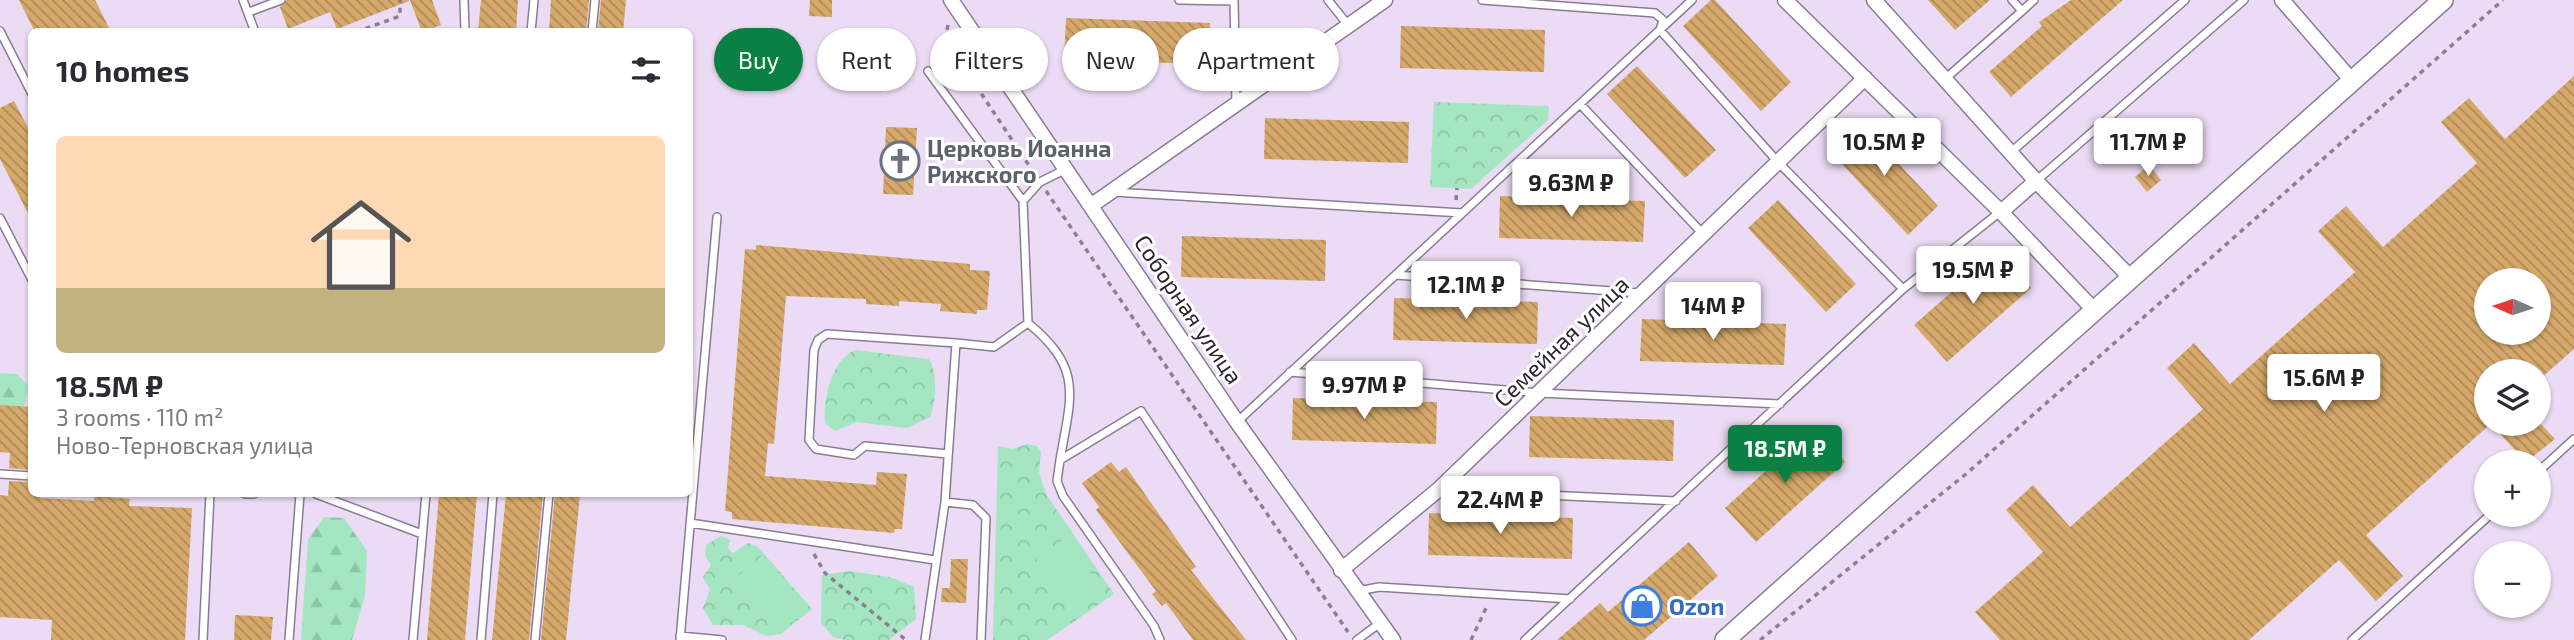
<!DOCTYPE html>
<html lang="en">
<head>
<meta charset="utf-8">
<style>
  body { margin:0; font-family:"Exo 2",sans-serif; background:#f7f7f7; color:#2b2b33; height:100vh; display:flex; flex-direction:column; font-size:26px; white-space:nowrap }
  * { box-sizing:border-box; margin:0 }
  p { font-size:23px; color:#7c7c81 }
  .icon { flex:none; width:38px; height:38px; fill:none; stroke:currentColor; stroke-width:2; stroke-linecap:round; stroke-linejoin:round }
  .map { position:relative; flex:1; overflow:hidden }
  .sheet { position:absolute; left:28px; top:28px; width:665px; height:469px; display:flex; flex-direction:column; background:#fff; border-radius:10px; box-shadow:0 2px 5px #0004 }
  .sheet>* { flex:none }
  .top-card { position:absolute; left:714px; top:28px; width:665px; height:63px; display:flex; gap:14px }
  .needle { width:46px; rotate:273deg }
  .buttons { position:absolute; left:2474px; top:268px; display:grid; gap:14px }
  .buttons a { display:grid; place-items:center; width:77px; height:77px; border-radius:50%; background:#fff; box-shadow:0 2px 5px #0004; font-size:35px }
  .price { position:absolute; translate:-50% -60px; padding:0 16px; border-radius:7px; background:#fff; color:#222; font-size:23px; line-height:46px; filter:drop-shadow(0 2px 4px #0008) }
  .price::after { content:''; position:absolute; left:50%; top:42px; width:21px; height:16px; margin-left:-10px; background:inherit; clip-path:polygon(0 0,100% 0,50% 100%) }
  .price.current { background:#0b8043; color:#fff }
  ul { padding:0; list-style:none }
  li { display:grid; align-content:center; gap:14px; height:371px; padding:0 28px }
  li+li { border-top:2px solid #e1e1e2 }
  li span { display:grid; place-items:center; height:217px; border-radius:10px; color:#555 }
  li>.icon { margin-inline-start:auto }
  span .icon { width:126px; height:126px; fill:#fffc; stroke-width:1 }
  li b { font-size:30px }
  h2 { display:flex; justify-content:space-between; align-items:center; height:84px; padding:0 28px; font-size:30px }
  .pill { padding:0 24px; border-radius:32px; background:#fff; box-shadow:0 2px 5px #0004; font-size:24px; line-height:63px }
  .pill.current { background:#0b8043; color:#fff }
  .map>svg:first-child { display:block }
  .forest { fill:url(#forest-firs) }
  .park { fill:url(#park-crowns) }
  .garden { fill:#a4e6c2 }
  .building { fill:url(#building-back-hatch); fill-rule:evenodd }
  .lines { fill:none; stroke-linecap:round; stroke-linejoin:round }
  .lane-casing { stroke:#8b7c93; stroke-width:10 }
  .street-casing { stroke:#8b7c93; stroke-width:17 }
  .secondary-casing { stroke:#8b7c93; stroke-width:22 }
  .path { stroke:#8b8091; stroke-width:3.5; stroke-dasharray:5 5; stroke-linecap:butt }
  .lane { stroke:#fff; stroke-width:7 }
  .street { stroke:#fff; stroke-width:14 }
  .secondary { stroke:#fff; stroke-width:19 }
  .labels { text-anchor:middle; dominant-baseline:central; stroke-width:6; stroke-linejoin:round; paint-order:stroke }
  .worship-label { font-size:23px; font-weight:bold; fill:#5b616d; stroke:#fff; text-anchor:start }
  .street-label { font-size:23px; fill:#29232c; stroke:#fff }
  .shop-label { font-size:23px; font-weight:bold; fill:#366cbe; stroke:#fff; text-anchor:start }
</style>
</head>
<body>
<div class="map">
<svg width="2574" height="640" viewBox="0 0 2574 640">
  <defs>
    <pattern id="forest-firs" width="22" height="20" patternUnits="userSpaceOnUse" patternTransform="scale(1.75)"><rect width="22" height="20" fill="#a4e6c2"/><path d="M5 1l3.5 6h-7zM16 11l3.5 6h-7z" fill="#8dc5a7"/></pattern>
    <pattern id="park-crowns" width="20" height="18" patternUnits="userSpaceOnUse" patternTransform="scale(1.75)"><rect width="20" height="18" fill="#a4e6c2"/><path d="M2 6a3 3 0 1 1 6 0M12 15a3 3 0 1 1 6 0" fill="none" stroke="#8dc5a7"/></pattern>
    <pattern id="building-back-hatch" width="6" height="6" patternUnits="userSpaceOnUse" patternTransform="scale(1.75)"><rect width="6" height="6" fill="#d6a96b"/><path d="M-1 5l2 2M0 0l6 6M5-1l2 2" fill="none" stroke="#ae8958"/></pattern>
  </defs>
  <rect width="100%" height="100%" fill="#ebdbf4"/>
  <path class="forest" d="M0,373L17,374L28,386L24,407L0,405Z
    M324,517L344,518L367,551L365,596L352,640H301L308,540Z"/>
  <path class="park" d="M1434,102L1549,106L1548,120L1471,189L1430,187Z
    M855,350L929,359C938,372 936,403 930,417L907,428L856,422L835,431L825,423C823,399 831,361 855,350Z
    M1027,444L1037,446L1041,452L1039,472L1046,494L1114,594L1047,640H993L998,446L1013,449Z
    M721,536L730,540L728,548L733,553L748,543L758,547L812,609L781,634L766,636L743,625H713L703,608L710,590L703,577L711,565L705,555L706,545Z
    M850,571L890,577L914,587L916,619L889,640H846L833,637L821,623L822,575Z"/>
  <path class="garden" d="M1067,537L1104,594L1073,614L1036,558Z
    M763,555L808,609L779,633L734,579Z"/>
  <path class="building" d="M19,0H95L111,32H35Z
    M287,0H409V1L337,29L330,12L288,29L280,7Z
    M410,0H432L441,25L422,32Z
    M481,0H518L516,32H478Z
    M551,0H589L586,32H549Z
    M601,0H626L623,32H598Z
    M810,0H832V17L809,16Z
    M1711,0H1715L1791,82L1761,111L1683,26Z
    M1928,0H1990L1955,30Z
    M2071,0H2123L2011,97L1989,72L2042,26L2039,22Z
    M1066,18L1210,23L1209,64L1064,60Z
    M1401,26L1545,30L1544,72L1400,68Z
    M1637,66L1716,150L1685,178L1607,94Z
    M2574,76V349L2539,380V371H2487V427L2366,535L2403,576L2376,601L2339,560L2249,640H2000L1975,612L2043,552L2006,510L2033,485L2070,527L2203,409L2167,368L2194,343L2230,384L2355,272L2318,231L2346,206L2383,247L2477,163L2441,122L2469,98L2505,139ZM2487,280H2539V332H2487Z
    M14,101L32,135V221L0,159V108Z
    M1265,118L1409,122L1408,163L1264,159Z
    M1860,122L1938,206L1908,235L1829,150Z
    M886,127L917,128L913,195L883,194Z
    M2149,165L2161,180L2147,192L2135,177Z
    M1500,196L1645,201L1643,242L1499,238Z
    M1778,200L1856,284L1826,312L1748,228Z
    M1182,236L1326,240L1325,281L1181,277Z
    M756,245L970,264V270L990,271L987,310H977V314L940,311L941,304L899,301V306L866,304V299L786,296L774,444L768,443L765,476L876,485L877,472L907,474L902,529H895L894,533L732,519V512L725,511L745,249L756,250Z
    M1998,251L2031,288L1947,362L1914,325Z
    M1394,298L1538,302L1537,344L1393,340Z
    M1642,319L1786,324L1784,365L1640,361Z
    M1293,398L1437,402L1436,444L1292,440Z
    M0,405L32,407V470L9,468L10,453L0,452Z
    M1530,416L1674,420L1673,461L1529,457Z
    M2491,424H2541L2555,439L2526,462Z
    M1814,427L1845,462L1756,542L1725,508Z
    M1111,462L1119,472L1126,467L1196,567L1191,570L1246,640H1193L1166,603L1162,606L1152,594L1156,591L1096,510L1099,507L1082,483Z
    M9,481L32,482V494H40V498L94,501V496L130,499L129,506L192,508L185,640H51L52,620L0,617V495L8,496Z
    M439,494H477L465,640H427Z
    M506,494H543L529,640H492Z
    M555,494H580L566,640H541Z
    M1429,513L1573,518L1572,559L1428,555Z
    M1689,542L1718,576L1644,640H1557L1600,603L1608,612Z
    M951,559H968L966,603L941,602L942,588H950Z
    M235,615L273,617L271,640H234Z"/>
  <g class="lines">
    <g class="lane-casing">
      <path id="lane" d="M243,0L255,32
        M464,0L465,32
        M1179,0L1234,1
        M1234,0L1236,104
        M1328,0L1348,25
        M1482,0L1655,13L1663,20L1660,30L1777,161L1903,289
        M2022,11L2034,0
        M249,12L281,0
        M0,31L32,94
        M531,32L534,0
        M592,32L595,0
        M928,71L1023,201L1040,182L1064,170
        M1945,79L2022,11L2012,0
        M1580,104L1704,235
        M2010,153L2185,0
        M2036,181L2244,0
        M1113,192L1462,213
        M1023,201L1028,323C1084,369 1071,396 1060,460
        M0,218L32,280
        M1396,275L1639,293
        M1290,372L1540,393L1780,404
        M1237,422L1692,0
        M948,454L865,446L854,455L816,449L809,440L814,350L818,340L827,334L956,343
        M2539,471L2574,439
        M0,474L32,476
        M1438,490L1676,501
        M245,494H254
        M316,494L422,534
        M690,523L935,560
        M1358,591L1379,587L1570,599
        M680,636L722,640
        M203,640L210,494
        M289,640L300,494
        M413,640L426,494
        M481,640L493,494
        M535,640L549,494
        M680,640L717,217
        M925,640L945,502
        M981,640L986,518L973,505L945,502L956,343L994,347L1028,323
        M1160,640L1154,626L1063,496L1057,481L1060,460L1141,411L1292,640
        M1357,640L1380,623
        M1525,640L1903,289L2000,212
        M2352,640L2491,514"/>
    </g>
    <g class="street-casing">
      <path id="street" d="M951,0L1237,422L1393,640
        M1785,0L2001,212L2036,181L2132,279
        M1874,0L2036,181
        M2282,0L2353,82
        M1092,205L1385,0
        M2001,212L2095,311
        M1341,570L1438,490L1865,78"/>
    </g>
    <g class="secondary-casing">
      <path id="secondary" d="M1725,640L2443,0"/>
    </g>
    <path class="path" d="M948,25L945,39L1034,173
      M356,32L400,16V0
      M1046,191L1348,632
      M1456,200L1457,188
      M814,554L825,573L906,640
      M1471,640L1487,606
      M1760,640L1966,474L2503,0"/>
    <use href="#lane" class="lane"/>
    <use href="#street" class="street"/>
    <use href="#secondary" class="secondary"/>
  </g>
  <defs>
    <g id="church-ring" transform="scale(2.0125)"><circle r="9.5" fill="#fff" stroke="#6b7280" stroke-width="1.5"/><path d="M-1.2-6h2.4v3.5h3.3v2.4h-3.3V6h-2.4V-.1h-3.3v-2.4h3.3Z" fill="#6b7280"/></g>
    <g id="shop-ring" transform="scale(2.0125)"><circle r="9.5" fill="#fff" stroke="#3f7fe0" stroke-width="1.5"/><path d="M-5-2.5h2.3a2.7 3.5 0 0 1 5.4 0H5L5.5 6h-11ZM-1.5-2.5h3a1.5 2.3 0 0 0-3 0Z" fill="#3f7fe0"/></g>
  </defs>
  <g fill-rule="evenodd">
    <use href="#church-ring" x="900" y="161"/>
    <use href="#shop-ring" x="1642" y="606"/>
  </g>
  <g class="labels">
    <g class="worship-label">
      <text x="927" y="148">Церковь Иоанна<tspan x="927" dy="26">Рижского</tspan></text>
    </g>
    <g class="street-label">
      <text transform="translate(1189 309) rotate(56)">Соборная улица</text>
      <text transform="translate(1561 341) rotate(-44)">Семейная улица</text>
    </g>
    <g class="shop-label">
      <text x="1669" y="606">Ozon</text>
    </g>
  </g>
</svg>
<div class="buttons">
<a><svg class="needle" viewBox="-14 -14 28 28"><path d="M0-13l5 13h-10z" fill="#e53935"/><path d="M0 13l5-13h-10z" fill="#7c7c81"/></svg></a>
<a><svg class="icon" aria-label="layers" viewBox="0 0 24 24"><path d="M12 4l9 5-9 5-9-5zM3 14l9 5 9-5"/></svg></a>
<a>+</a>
<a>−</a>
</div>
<b class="price" style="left:1884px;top:178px">10.5M ₽</b>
<b class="price" style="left:2148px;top:178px">11.7M ₽</b>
<b class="price" style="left:1571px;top:219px">9.63M ₽</b>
<b class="price" style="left:1973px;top:306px">19.5M ₽</b>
<b class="price" style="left:1466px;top:321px">12.1M ₽</b>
<b class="price" style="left:1713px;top:342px">14M ₽</b>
<b class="price" style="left:2324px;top:414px">15.6M ₽</b>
<b class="price" style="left:1364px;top:421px">9.97M ₽</b>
<b class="price current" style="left:1785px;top:485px">18.5M ₽</b>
<b class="price" style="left:1500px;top:536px">22.4M ₽</b>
<div class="top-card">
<a class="pill current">Buy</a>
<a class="pill">Rent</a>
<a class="pill">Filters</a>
<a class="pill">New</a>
<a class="pill">Apartment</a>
</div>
<section class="sheet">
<h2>10 homes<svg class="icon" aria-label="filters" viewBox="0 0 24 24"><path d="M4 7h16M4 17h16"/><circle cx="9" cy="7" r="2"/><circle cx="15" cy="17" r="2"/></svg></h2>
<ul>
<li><span style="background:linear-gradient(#ffd9b3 70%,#c2b280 0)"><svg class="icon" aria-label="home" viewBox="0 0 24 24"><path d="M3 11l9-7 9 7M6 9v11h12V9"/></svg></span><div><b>18.5M ₽</b><p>3 rooms · 110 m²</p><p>Ново-Терновская улица</p></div></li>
</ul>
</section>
</div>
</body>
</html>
